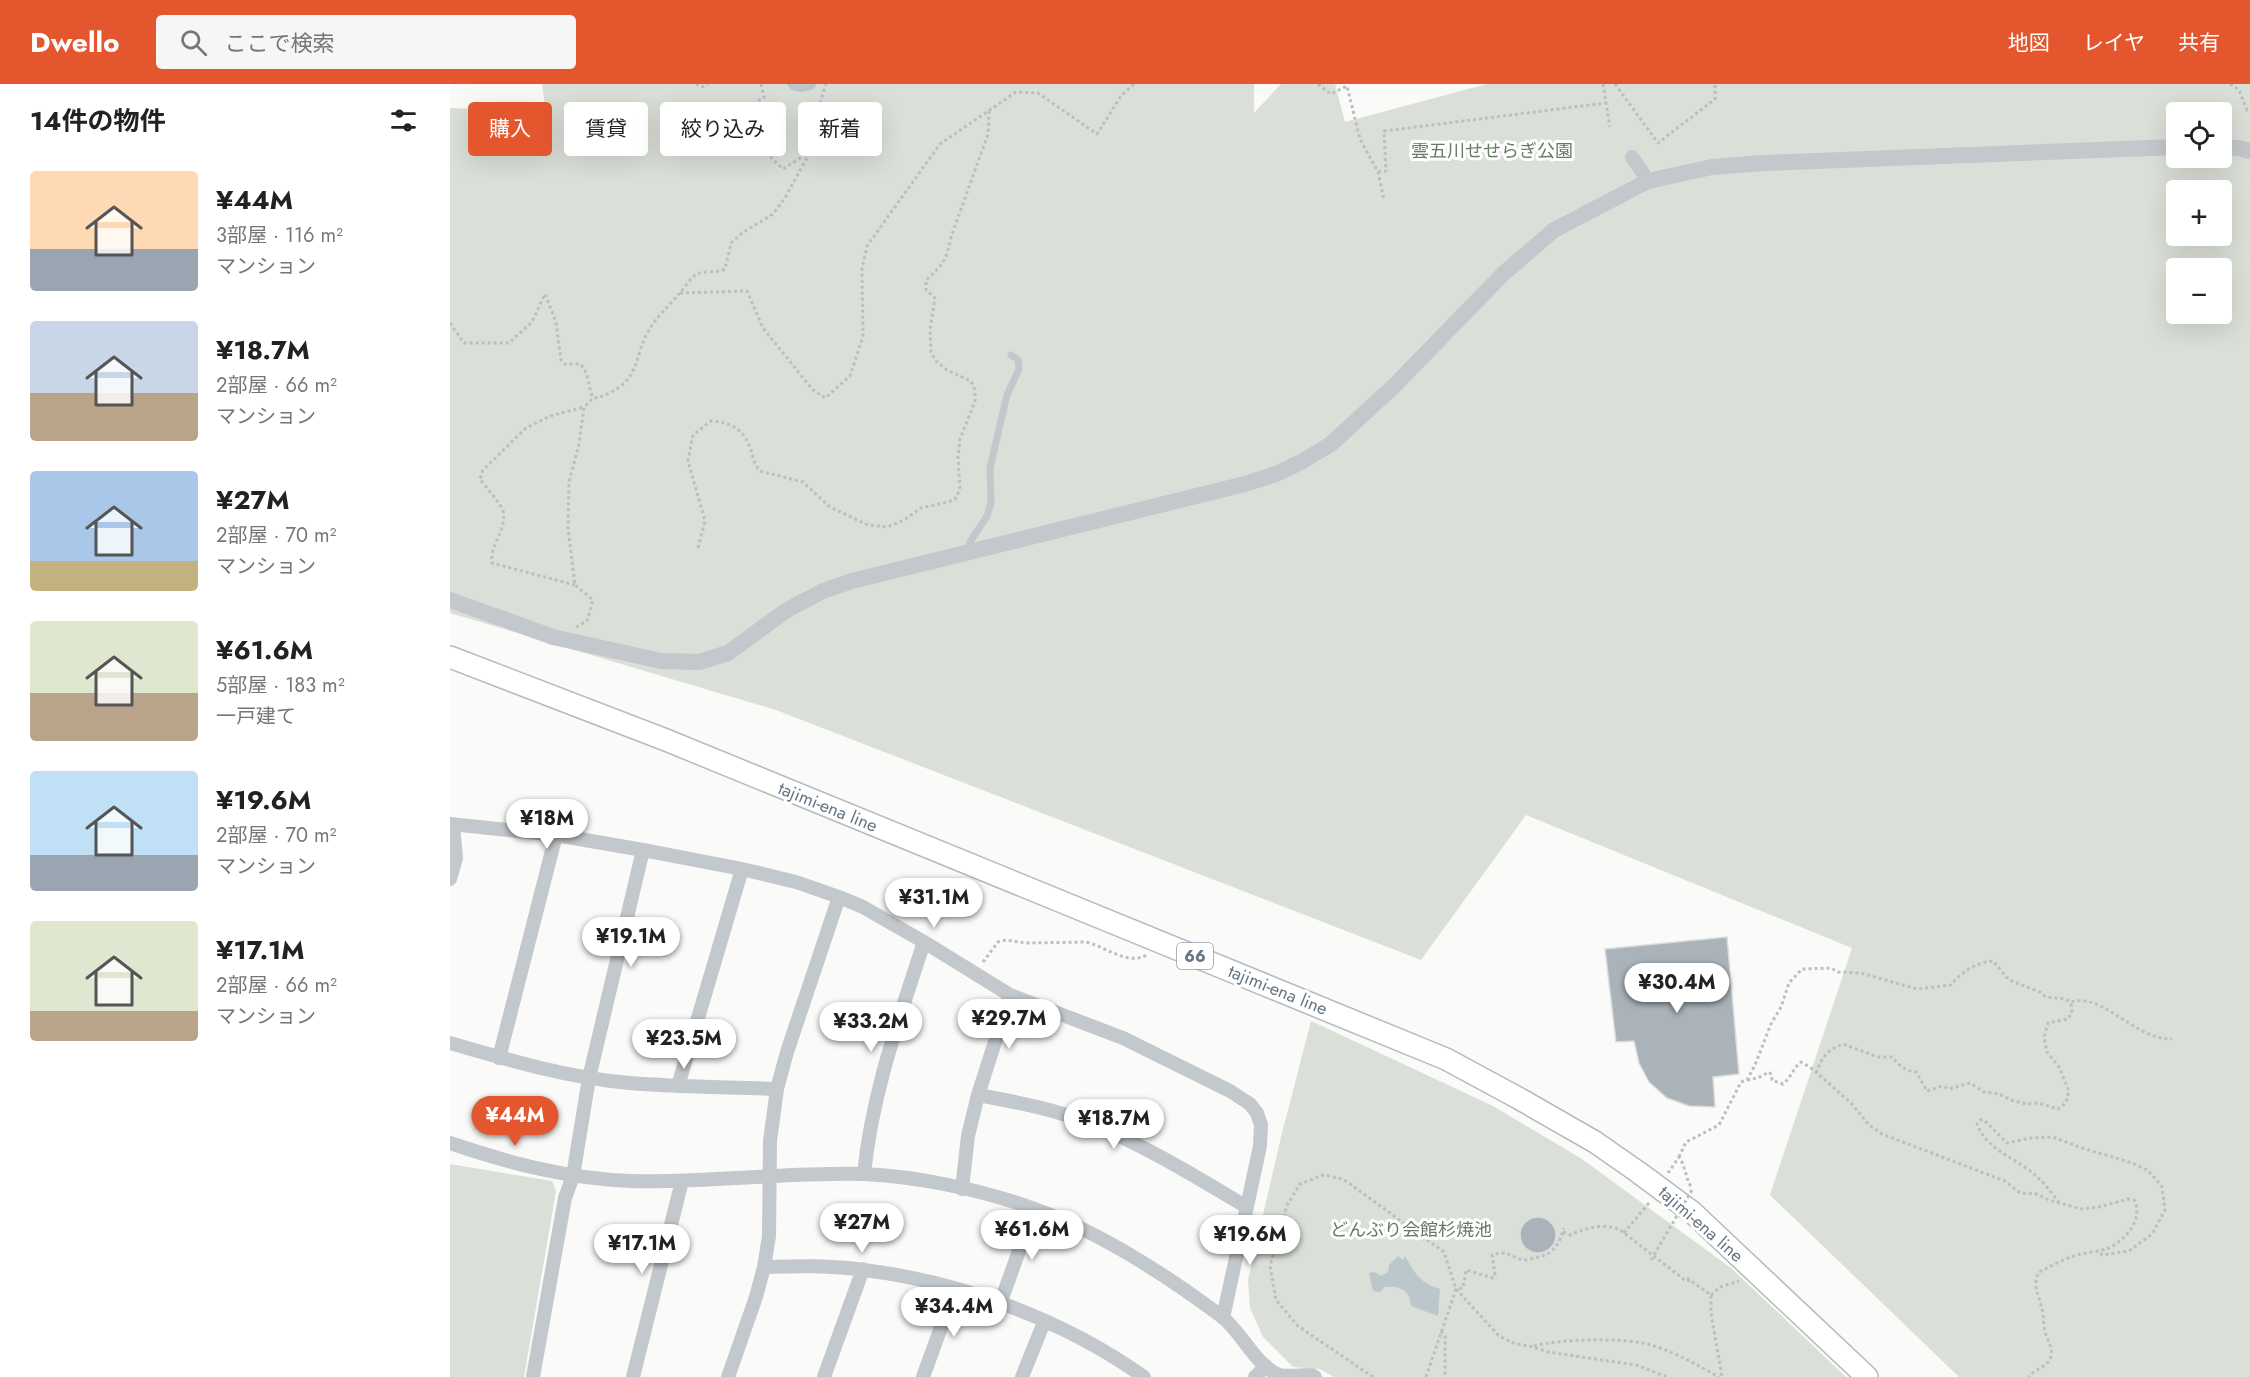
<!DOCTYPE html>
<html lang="ja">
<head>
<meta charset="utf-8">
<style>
  body { margin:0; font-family:Jost,"Noto Sans JP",sans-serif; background:#f6f6f6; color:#222; height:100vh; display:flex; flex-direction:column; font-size:22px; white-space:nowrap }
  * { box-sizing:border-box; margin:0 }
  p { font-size:20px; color:#767676 }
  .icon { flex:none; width:33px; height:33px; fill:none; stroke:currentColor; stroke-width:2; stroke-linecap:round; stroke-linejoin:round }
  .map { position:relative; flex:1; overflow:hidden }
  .drawer { display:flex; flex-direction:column; background:#fff; width:450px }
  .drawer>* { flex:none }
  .guide { position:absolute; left:18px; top:18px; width:570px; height:54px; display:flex; gap:12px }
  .controls { position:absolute; left:1716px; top:18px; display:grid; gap:12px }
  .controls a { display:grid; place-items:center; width:66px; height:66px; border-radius:6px; background:#fff; box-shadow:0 6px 24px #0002; font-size:30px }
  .price { position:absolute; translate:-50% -51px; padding:0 14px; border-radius:21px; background:#fff; color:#222; font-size:20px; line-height:39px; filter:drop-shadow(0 2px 3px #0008) }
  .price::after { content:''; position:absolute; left:50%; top:36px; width:18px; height:14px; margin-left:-9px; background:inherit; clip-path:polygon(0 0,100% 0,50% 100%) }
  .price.current { background:#e4572e; color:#fff }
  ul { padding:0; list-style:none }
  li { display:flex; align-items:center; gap:18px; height:150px; padding:0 30px }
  li span { display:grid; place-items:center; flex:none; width:168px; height:120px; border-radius:6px; color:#555 }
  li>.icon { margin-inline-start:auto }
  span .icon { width:72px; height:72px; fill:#fffc; stroke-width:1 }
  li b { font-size:26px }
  h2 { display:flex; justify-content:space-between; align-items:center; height:72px; padding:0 30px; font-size:26px }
  .pill { padding:0 21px; border-radius:6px; background:#fff; box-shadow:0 6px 24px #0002; font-size:21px; line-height:54px }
  .pill.current { background:#e4572e; color:#fff }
  header { display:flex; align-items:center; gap:36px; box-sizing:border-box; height:84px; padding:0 30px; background:#e4572e; color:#fff }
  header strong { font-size:28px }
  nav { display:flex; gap:33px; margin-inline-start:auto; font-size:21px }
  .search { width:420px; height:54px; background:#f6f6f6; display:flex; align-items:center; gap:15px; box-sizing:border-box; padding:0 21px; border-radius:6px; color:#767676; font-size:22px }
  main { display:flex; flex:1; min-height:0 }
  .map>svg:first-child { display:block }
  .green { fill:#dadfd7; fill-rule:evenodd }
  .water { fill:#bbc7cb }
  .building { fill:#aab3b9; stroke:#dcdcda; stroke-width:1.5 }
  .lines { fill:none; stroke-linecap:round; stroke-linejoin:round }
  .primary-casing { stroke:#b5babe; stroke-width:24 }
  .path { stroke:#bbbfc2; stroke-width:3; stroke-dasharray:3 3; stroke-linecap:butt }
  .service { stroke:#c3c8cc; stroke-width:7 }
  .minor { stroke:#c3c8cc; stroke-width:14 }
  .tertiary { stroke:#c3c8cc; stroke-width:16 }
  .primary { stroke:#fff; stroke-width:21 }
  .path-bridge { stroke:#bbbfc2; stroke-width:3; stroke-dasharray:3 3; stroke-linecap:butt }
  .labels { text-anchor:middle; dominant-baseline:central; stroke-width:6; stroke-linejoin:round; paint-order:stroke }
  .shield { fill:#fff; stroke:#939fa8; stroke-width:1.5 }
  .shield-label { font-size:16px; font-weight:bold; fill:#657683 }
  .park-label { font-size:18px; fill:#687a64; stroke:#fff }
  .street-label { font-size:18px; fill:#657683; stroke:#fff }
</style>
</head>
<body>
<header>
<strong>Dwello</strong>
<div class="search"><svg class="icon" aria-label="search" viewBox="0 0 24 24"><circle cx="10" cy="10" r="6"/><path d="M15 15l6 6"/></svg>ここで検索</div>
<nav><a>地図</a><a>レイヤ</a><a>共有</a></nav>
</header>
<main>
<section class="drawer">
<h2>14件の物件<svg class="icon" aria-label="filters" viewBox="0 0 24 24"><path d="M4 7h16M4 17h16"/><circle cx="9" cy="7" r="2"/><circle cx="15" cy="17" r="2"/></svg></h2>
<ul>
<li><span style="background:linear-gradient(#ffd9b3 65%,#9aa5b1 0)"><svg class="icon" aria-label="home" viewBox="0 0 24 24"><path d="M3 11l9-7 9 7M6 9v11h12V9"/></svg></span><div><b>¥44M</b><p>3部屋 · 116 m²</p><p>マンション</p></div></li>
<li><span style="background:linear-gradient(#c9d6e8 60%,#b9a48a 0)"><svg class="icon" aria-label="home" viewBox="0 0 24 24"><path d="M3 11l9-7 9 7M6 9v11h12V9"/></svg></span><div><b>¥18.7M</b><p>2部屋 · 66 m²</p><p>マンション</p></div></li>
<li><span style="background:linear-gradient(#a9c7e8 75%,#c2b280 0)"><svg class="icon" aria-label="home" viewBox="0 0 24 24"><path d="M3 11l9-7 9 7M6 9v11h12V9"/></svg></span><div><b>¥27M</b><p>2部屋 · 70 m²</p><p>マンション</p></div></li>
<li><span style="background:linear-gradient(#dfe7d0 60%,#b9a48a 0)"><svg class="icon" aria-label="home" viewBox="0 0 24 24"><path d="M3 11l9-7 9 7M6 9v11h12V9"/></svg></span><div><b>¥61.6M</b><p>5部屋 · 183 m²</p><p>一戸建て</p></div></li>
<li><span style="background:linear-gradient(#bfe0f5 70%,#9aa5b1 0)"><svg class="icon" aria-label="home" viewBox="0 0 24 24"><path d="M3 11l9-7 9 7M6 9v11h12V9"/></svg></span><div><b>¥19.6M</b><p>2部屋 · 70 m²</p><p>マンション</p></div></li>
<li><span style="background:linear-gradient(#dfe7d0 75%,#b9a48a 0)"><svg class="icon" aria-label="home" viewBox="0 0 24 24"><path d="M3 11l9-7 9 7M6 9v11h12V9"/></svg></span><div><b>¥17.1M</b><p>2部屋 · 66 m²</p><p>マンション</p></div></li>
</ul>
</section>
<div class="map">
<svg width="1800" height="1293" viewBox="0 0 1800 1293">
  <rect width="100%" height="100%" fill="#fafaf8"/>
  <path class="green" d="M92,0H804V29L831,0H885L895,38L1037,0H1800V1293H1509L1320,1111L1402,864L1076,731L971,876L326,626L0,529V24L96,28ZM1726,28H1772V74H1726ZM1726,106H1772V152H1726ZM1726,184H1772V230H1726Z
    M861,937L1043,1022L1132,1075L1281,1184L1396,1293H884L870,1285L843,1283L813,1253L800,1224L798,1196L831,1053Z
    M0,1080L102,1097L106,1107L74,1293H0Z"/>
  <path class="water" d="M337,0H367L364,5L352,8L341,6Z
    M948,1172L953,1176L955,1172C965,1190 970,1199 990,1205L988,1232L961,1222C959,1205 950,1202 935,1203L930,1208L923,1207L919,1189L924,1188L931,1192L938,1188L939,1181Z"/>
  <path class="building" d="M1277,853L1289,990L1263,993L1265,1023L1239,1022L1217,1014L1199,998L1189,979L1184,957L1166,958L1155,865Z
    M1070 1151a18 18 0 1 1 36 0a18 18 0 1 1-36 0Z"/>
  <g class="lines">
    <g class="primary-casing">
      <path id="primary" d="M0,573L216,656L996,975L1070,1015L1145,1058L1188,1088L1242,1128L1417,1293"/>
    </g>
    <path class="path" d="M246,0L252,3L258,0
      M311,0L314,14L291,26L309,62L333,85L358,69
      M868,0L881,10L897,2L910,55L928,88L934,116
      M1153,0L1160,43
      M1165,0L1208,59L1265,15V0
      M1780,0L1789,6L1797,26H1800
      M928,88L936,87L934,47L1156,19
      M230,209L297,207L313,244L362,305L375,314L400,292L413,252L412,185L417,162L490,60L566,8L588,9L647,50L671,12L684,0
      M0,239L14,259H59L82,238L95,210L106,238L111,276L115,280H130C139,288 138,303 143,314
      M248,464L255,437L238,377L243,351L261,337C278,338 292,343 299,361C303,370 303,379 310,387L353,398L380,423L418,441L437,443L454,436L471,424L498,418L505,415L510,405L508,373L510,355L525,317V306L521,297L497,286L486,277L481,268L480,246L485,214L476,206V196C493,181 497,175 501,153L538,50L539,27
      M125,501L42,479C40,459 57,447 53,427C51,419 36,404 30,395L33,386L76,344L100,332L134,323
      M126,543L137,537L143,516L125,501L118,444L119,398L129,360L134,323L143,314C150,314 155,311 161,308C191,293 184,271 199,246C207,232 219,222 229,210C234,205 238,197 244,192C252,185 266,190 275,185L281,159L292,149L323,130L335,114L360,68L364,57L366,31L376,0
      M533,878L548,858L556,856L576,859L635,858C656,862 676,882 697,871
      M1366,989C1372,973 1377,966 1393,960L1428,973H1442C1449,981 1455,987 1466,988L1477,1007L1492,1002L1499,1005L1520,999L1534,1008L1549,1010L1561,1016L1576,1020L1588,1019L1608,1025L1616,1019L1619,1007L1609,983L1597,968L1594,953L1598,939L1618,935L1622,929L1621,918
      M1297,996L1308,994L1319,988L1322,991V996L1333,1000C1341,994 1343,984 1351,978L1360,983L1401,1019L1419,1041L1432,1050L1555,1097L1570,1109L1587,1110L1599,1116L1631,1125L1649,1123L1678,1115L1684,1116C1694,1134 1676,1156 1659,1164C1649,1168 1637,1168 1627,1171C1614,1175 1601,1182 1589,1188C1582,1200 1589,1212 1592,1225C1594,1232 1593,1240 1595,1248C1598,1257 1604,1265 1600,1275C1597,1283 1584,1285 1579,1293
      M1229,1073L1236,1058L1269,1041L1291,998L1297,996L1305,981L1321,940L1331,923L1339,899L1352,885L1381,884L1388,888L1411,889L1467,905L1501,901C1511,888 1527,878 1543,877L1559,896L1590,908L1596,913L1615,915L1621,918C1653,908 1685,956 1722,955
      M1218,1089L1229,1073C1236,1083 1235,1094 1242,1104
      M1609,1119C1602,1108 1593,1098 1584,1090C1565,1074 1536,1065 1527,1040L1530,1036H1534L1557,1059L1580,1054L1603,1053L1629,1063L1682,1079L1697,1086L1706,1095L1712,1103L1715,1126L1702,1150L1679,1167L1652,1171L1649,1167
      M1113,1148L1121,1151C1137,1143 1152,1140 1169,1145L1236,1197L1240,1196
      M1174,1149L1199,1119
      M1237,1194L1261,1211V1229L1272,1293
      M1261,1211L1270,1203L1289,1197
      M991,1247L995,1252V1293
      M1084,1262C1110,1255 1174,1253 1201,1261C1225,1268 1247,1281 1269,1293
      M923,1293L848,1242L826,1216L820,1182L837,1121L850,1100L873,1091L893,1095L994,1168L1006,1205L1049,1252L1063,1259L1083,1263L1098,1268L1186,1281L1217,1293
      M976,1293L1006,1205L1013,1204L1016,1186L1043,1194L1045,1191L1042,1171C1058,1165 1061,1174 1074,1176C1078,1176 1084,1174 1088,1173C1105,1170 1109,1159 1114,1144"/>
    <path class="service" d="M518,468L520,458L537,432L541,419L540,384L557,311L569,285L568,276L561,271"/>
    <path class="minor" d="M1182,73L1198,97
      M0,740L106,751L193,766L292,785L346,798L389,813L413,823L474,858L560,911L673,954L780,1007L800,1020L807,1029L811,1041L810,1062L773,1234
      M0,795L6,774L3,741
      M0,959C58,976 119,994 180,999C229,1003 278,1003 327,1005
      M49,974L106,751
      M228,1002L292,785
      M528,1011C566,1018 604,1025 639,1039C695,1061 746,1093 797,1123
      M0,1059C59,1079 119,1095 181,1097C259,1099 336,1088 413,1090C466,1092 532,1106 582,1124C646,1146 716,1191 771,1232C791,1247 806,1282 829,1291C838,1293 852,1291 862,1291L865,1293
      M414,1090C422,1009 449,935 474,858
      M512,1105L518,1052L528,1011L560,911
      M314,1183C347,1182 381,1181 414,1186C512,1198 614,1236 694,1293
      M550,1220L584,1125
      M83,1293L115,1114L123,1092L139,994L193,766
      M183,1293L232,1097
      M278,1293L306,1213L314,1183L319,1152L320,1057L327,1005L337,968L389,813
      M374,1293L413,1185
      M473,1293L505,1205
      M572,1293L594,1238
      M805,1293L816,1282"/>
    <path class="tertiary" d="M1772,63L1789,64L1800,67
      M0,516L103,553L211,577L249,578L278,569L337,526L373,507L402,497L795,400L826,390L851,378L881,360L944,302L1054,189L1104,146L1198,97L1262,83L1314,79L1726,63"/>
    <use href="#primary" class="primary"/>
    <path class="path-bridge" d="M1201,1176L1242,1106"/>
  </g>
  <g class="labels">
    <rect class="shield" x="727" y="859" width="36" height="26" rx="4.5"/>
    <g class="shield-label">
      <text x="745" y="872">66</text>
    </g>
    <g class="park-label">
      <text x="1042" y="67">雲五川せせらぎ公園</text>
      <text x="961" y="1146">どんぶり会館杉焼池</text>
    </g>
    <g class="street-label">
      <text transform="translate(378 723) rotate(22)">tajimi-ena line</text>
      <text transform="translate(828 906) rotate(22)">tajimi-ena line</text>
      <text transform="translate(1251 1140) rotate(41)">tajimi-ena line</text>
    </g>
  </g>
</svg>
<div class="controls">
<a><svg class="icon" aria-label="locate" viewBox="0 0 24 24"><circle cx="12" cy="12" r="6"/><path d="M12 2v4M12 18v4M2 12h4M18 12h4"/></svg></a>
<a>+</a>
<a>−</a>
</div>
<b class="price" style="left:97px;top:766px">¥18M</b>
<b class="price" style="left:484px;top:845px">¥31.1M</b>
<b class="price" style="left:181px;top:884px">¥19.1M</b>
<b class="price" style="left:1227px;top:930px">¥30.4M</b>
<b class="price" style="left:559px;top:966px">¥29.7M</b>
<b class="price" style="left:421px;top:969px">¥33.2M</b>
<b class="price" style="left:234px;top:986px">¥23.5M</b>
<b class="price current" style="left:65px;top:1063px">¥44M</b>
<b class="price" style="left:664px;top:1066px">¥18.7M</b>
<b class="price" style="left:412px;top:1170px">¥27M</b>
<b class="price" style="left:582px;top:1177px">¥61.6M</b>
<b class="price" style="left:800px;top:1182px">¥19.6M</b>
<b class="price" style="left:192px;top:1191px">¥17.1M</b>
<b class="price" style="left:504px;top:1254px">¥34.4M</b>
<div class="guide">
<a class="pill current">購入</a>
<a class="pill">賃貸</a>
<a class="pill">絞り込み</a>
<a class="pill">新着</a>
</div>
</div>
</main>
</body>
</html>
